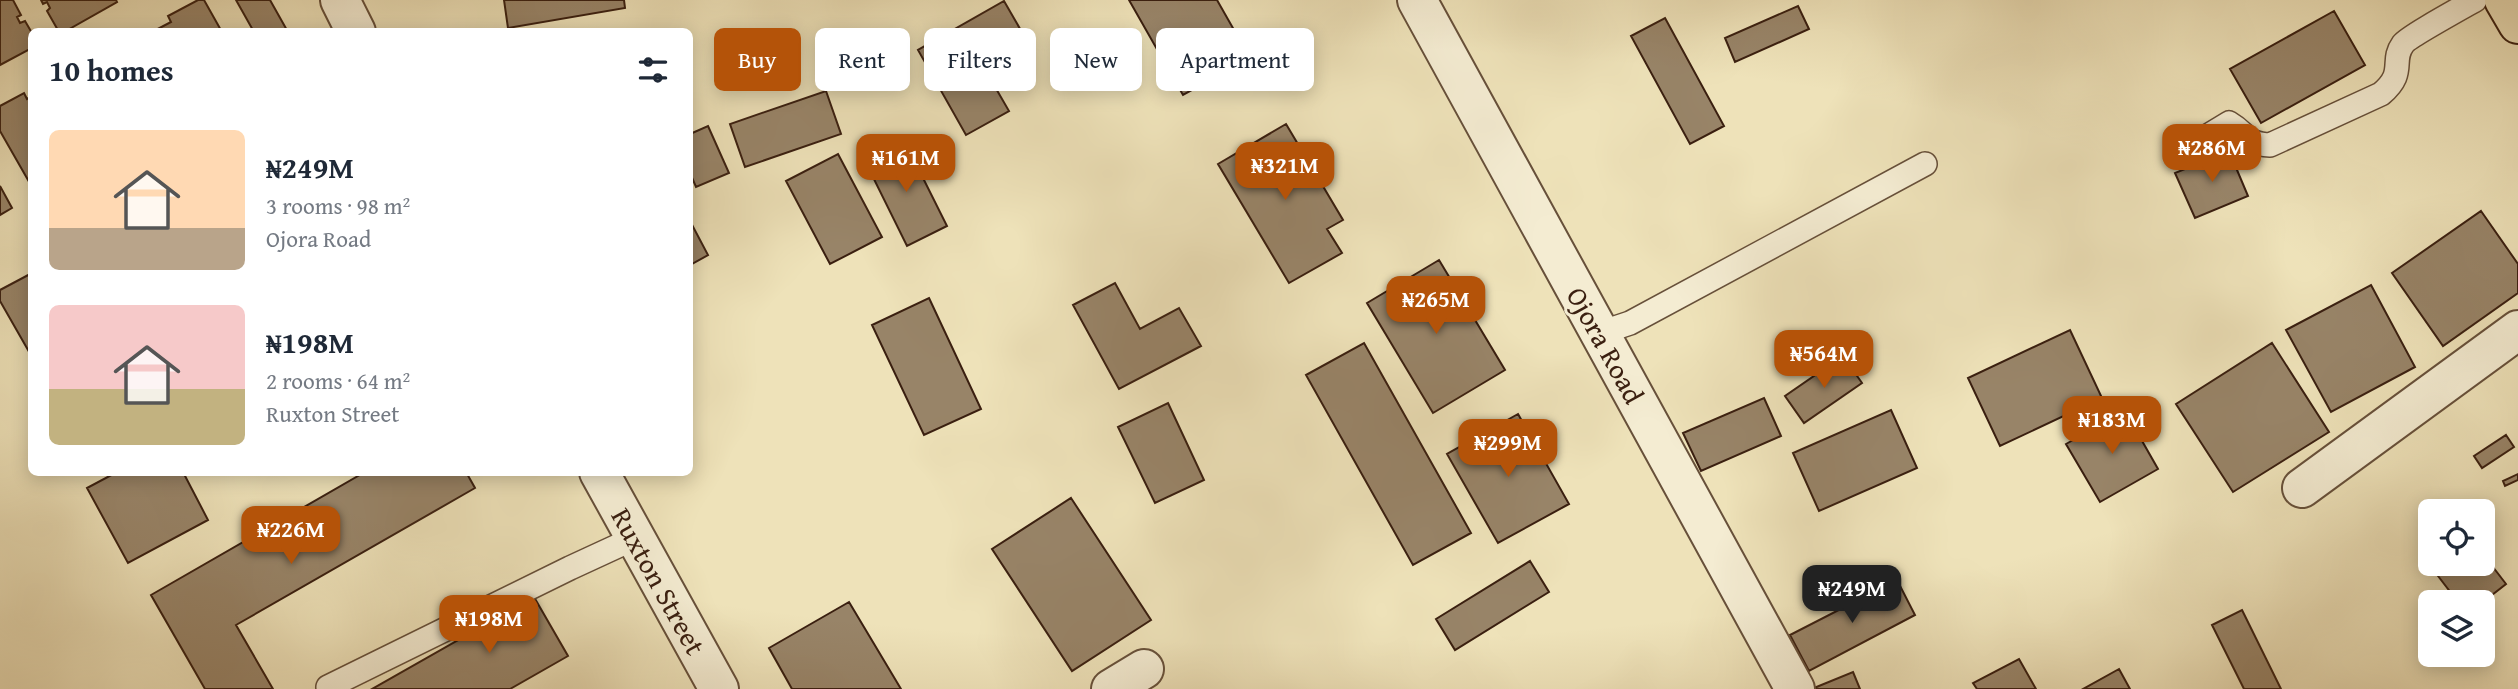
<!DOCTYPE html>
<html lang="en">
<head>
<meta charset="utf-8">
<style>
  body { margin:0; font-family:"Gentium Book Plus",serif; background:#f6f6f7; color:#1f2937; height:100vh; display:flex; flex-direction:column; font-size:26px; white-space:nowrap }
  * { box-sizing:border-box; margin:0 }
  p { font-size:23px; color:#747a83 }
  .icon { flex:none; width:38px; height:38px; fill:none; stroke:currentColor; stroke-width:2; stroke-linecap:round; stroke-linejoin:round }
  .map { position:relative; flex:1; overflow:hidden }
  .sheet { position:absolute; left:28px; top:28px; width:665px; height:448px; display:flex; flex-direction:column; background:#fff; border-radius:10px; box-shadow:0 4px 18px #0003 }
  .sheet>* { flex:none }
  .top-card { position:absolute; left:714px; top:28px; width:665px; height:63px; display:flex; gap:14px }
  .buttons { position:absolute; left:2418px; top:499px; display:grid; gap:14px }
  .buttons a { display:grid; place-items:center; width:77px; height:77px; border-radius:10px; background:#fff; box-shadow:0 4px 18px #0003; font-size:35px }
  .price { position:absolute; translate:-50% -60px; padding:0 16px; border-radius:14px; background:#b45309; color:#fff; font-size:23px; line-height:46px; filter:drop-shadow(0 2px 4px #0008) }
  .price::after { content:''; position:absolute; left:50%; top:42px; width:21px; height:16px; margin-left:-10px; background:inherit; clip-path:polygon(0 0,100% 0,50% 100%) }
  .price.active { background:#222; color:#fff }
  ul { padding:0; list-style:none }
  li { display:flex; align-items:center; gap:21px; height:175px; padding:0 21px }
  li span { display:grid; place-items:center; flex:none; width:196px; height:140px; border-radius:10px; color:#555 }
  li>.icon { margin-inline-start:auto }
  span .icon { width:84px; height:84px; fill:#fffc; stroke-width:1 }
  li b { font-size:30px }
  h2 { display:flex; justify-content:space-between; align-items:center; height:84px; padding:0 21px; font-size:30px }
  .pill { padding:0 24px; border-radius:10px; background:#fff; box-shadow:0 4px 18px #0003; font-size:24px; line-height:63px }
  .pill.active { background:#b45309; color:#fff }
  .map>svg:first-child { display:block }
  .building { fill:#988468; stroke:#3a1f10; stroke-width:2 }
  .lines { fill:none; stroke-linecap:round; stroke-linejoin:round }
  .service-casing { stroke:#67503a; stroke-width:26 }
  .minor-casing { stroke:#67503a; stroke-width:42 }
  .primary-casing { stroke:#3a1f10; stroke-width:42 }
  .service { stroke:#f4ecd2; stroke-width:23 }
  .minor { stroke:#f4ecd2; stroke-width:38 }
  .primary { stroke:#eee2b9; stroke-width:38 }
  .labels { text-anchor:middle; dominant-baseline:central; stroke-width:6; stroke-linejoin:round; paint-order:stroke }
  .street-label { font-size:28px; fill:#3a1f10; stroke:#f4ecd2 }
</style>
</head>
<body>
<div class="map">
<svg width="2518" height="689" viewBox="0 0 2518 689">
  <rect width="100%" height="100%" fill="#eee2b9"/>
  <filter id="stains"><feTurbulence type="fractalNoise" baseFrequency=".00286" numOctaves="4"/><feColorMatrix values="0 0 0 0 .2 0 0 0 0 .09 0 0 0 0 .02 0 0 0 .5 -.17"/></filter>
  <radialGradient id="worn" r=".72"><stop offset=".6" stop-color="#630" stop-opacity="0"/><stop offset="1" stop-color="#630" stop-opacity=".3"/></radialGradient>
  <path class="building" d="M0,0H13L21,15L17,17L20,23L25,21L32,33V48L0,65Z
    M41,0H116L117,2L64,32H59L47,11L50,8L47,2L43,4Z
    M198,0H204L222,32H152L171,22L168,16Z
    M236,0H270L288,32H254Z
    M504,0H624L625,8L508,28Z
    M1129,0H1217L1250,58L1183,95Z
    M1004,1L1027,41L983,66L1009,111L966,135L918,50Z
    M1798,6L1809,29L1735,62L1725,38Z
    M2334,11L2365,65L2261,123L2230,69Z
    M1665,18L1724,126L1690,144L1631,36Z
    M826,91L841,134L745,167L730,124Z
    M24,93L27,99L32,96V187L0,131V106Z
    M1286,124L1343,220L1327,229L1342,253L1289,283L1218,164Z
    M708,126L729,173L696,187L690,173V134Z
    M905,142L947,226L907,246L865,161Z
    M2229,151L2248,196L2195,218L2175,173Z
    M838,154L882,237L830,264L786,181Z
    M0,186L12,208L0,215Z
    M2481,211L2518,264V293L2443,346L2392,273Z
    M690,221L708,255L690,265Z
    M1439,260L1505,370L1433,413L1367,303Z
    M32,273V357L0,301V290Z
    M1115,283L1140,329L1179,308L1201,346L1119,389L1073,305Z
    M2371,285L2415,367L2331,412L2286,330Z
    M929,298L981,409L924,435L872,325Z
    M2070,330L2102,398L2000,446L1968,378Z
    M1364,343L1471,533L1413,565L1306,375Z
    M2272,343L2329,432L2233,492L2176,404Z
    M1843,356L1862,383L1804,423L1785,396Z
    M1764,398L1781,436L1701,471L1683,433Z
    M1168,403L1204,480L1155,503L1118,427Z
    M1891,410L1917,468L1819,511L1793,453Z
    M2125,411L2158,469L2100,502L2066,444Z
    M1518,414L1569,504L1498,543L1447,454Z
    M2506,435L2514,447L2482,468L2474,456Z
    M117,472H183L208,520L128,563L87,488Z
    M365,472H466L475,488L236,625L273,689H205L151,595Z
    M2518,474V480L2505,486L2503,481Z
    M1071,498L1151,620L1072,671L992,549Z
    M2483,554L2506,584L2483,602H2458L2435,572L2446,564H2483Z
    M1530,561L1549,592L1455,650L1436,619Z
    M1897,580L1915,615L1809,671L1790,635Z
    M534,597L568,656L510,689H372Z
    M849,602L901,689H792L769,648Z
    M2242,610L2281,689H2244L2212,625Z
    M2019,659L2036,689H1977L1973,683Z
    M2119,669L2130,689H2083Z
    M1853,672L1860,689H1814V688Z"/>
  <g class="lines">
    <g class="service-casing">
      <path id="service" d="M2191,146L2229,123C2248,134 2245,144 2270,145L2381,94C2407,72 2390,62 2403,44C2408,37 2463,7 2475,0
        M1600,333L1630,323L1925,164
        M328,687L570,568L635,538"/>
    </g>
    <g class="minor-casing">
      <path id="minor" d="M340,0L356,32
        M1417,0L1795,689
        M599,472L719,689
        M2302,488L2518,330
        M1111,689L1144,669"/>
    </g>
    <g class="primary-casing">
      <path id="primary" d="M2504,0L2518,24"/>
    </g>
    <use href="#service" class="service"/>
    <use href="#minor" class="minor"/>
    <use href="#primary" class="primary"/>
  </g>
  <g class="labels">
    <g class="street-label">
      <text transform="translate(1606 345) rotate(61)">Ojora Road</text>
      <text transform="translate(659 581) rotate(61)">Ruxton Street</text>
    </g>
  </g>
  <rect width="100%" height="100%" filter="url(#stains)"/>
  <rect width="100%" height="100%" fill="url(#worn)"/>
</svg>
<div class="buttons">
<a><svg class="icon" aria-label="locate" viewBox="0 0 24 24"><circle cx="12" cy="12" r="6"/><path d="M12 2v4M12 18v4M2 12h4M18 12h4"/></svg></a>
<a><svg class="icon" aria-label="layers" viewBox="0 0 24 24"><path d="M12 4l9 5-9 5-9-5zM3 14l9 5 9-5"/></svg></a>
</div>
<b class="price" style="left:2212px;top:184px">₦286M</b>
<b class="price" style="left:906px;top:194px">₦161M</b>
<b class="price" style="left:1285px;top:202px">₦321M</b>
<b class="price" style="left:1436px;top:336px">₦265M</b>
<b class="price" style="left:1824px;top:390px">₦564M</b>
<b class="price" style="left:2112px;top:456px">₦183M</b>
<b class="price" style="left:1508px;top:479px">₦299M</b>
<b class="price" style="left:291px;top:566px">₦226M</b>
<b class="price active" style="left:1852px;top:625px">₦249M</b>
<b class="price" style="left:489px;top:655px">₦198M</b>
<div class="top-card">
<a class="pill active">Buy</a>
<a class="pill">Rent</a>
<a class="pill">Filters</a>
<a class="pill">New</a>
<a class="pill">Apartment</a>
</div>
<section class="sheet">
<h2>10 homes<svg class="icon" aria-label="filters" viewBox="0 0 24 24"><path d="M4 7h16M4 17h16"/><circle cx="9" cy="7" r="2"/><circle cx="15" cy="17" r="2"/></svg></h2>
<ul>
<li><span style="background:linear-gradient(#ffd9b3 70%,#b9a48a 0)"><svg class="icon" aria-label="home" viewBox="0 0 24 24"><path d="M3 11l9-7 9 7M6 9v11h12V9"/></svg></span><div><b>₦249M</b><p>3 rooms · 98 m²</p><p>Ojora Road</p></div></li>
<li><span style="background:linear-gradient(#f6c9c9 60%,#c2b280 0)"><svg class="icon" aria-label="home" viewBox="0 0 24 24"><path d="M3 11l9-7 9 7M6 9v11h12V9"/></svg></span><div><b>₦198M</b><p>2 rooms · 64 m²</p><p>Ruxton Street</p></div></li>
</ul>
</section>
</div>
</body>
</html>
